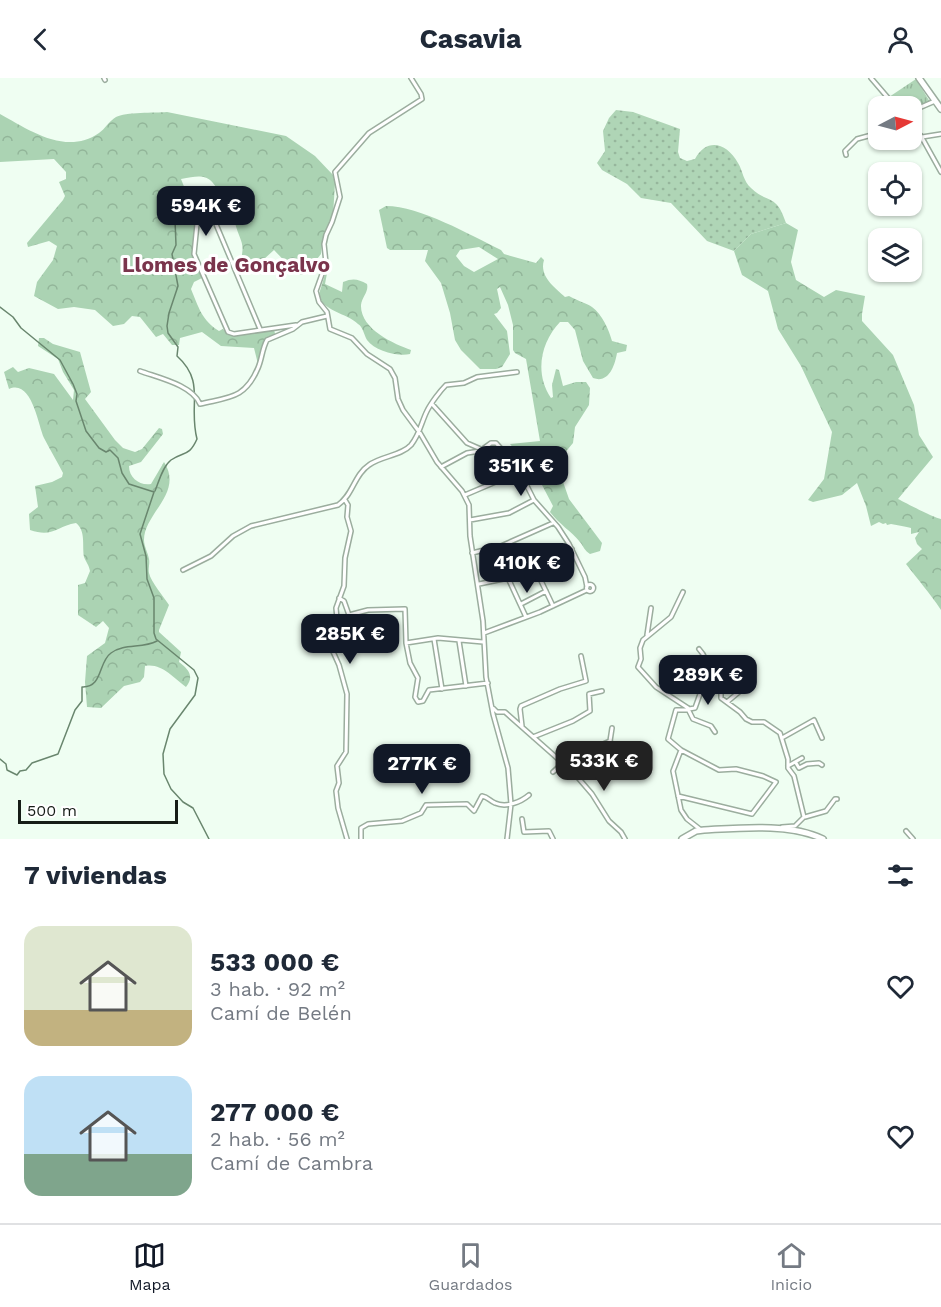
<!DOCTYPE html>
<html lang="es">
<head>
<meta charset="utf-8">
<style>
  body { margin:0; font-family:"Work Sans",sans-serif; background:#f2f2f3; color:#1f2937; height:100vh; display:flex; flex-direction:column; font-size:22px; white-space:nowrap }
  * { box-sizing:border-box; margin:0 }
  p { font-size:20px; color:#747a83 }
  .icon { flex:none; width:33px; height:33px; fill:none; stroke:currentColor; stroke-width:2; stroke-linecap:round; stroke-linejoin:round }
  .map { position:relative; height:761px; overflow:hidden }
  .side { display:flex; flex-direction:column; background:#fff; flex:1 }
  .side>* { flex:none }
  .needle { width:39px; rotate:84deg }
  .fabs { position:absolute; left:868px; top:18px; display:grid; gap:12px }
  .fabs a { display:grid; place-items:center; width:54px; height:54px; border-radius:12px; background:#fff; box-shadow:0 2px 4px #0004; font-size:30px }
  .scale { position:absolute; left:18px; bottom:15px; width:160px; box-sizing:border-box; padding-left:6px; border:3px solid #161d17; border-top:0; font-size:16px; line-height:21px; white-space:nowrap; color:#161d17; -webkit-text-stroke:4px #fff; paint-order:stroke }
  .price { position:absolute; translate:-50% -51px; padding:0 14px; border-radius:12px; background:#111827; color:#fff; font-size:20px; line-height:39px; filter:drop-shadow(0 2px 3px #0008) }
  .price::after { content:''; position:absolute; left:50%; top:36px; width:18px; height:14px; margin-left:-9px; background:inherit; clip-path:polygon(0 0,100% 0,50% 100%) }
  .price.on { background:#222; color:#fff }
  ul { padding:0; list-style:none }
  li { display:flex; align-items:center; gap:18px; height:150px; padding:0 24px }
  li span { display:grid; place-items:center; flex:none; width:168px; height:120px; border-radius:18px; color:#555 }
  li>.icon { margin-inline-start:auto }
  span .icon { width:72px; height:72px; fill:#fffc; stroke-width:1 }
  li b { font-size:26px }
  h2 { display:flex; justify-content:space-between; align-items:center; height:72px; padding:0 24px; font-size:26px }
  header { display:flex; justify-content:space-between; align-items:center; height:78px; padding:0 24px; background:#fff; font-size:27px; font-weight:700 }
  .menu { display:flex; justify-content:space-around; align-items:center; height:84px; border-top:2px solid #e0e1e3; background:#fff; font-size:16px; color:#747a83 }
  .menu a { display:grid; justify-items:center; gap:3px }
  .menu .on { color:#111827 }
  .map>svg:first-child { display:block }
  .grass { fill:url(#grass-dots) }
  .forest { fill:url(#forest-crowns); fill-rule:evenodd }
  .park { fill:url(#park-tufts) }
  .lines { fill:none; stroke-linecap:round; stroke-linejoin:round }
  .stream { stroke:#69866e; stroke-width:1.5 }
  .minor-casing { stroke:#9bad9e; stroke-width:6 }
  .secondary-casing { stroke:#9bad9e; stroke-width:8 }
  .minor { stroke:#fff; stroke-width:3 }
  .secondary { stroke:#fff; stroke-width:5 }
  .labels { text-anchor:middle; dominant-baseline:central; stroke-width:6; stroke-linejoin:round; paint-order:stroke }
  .district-label { font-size:21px; font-weight:bold; fill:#7a344c; stroke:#fff }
</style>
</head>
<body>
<header><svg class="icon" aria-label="back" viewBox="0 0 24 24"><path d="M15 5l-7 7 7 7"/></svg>Casavia<svg class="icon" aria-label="person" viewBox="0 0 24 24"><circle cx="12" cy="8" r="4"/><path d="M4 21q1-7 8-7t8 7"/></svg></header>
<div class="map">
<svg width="941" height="761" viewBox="0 0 941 761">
  <defs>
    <pattern id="grass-dots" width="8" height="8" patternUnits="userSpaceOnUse" patternTransform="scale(1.5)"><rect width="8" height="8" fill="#afd5b6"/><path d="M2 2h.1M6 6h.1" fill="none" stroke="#96b69c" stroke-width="1.8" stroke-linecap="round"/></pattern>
    <pattern id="forest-crowns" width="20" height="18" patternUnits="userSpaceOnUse" patternTransform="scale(1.5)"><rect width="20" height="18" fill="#abd3b3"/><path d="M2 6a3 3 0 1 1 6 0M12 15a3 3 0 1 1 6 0" fill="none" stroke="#92b599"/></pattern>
    <pattern id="park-tufts" width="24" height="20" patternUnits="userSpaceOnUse" patternTransform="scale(1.5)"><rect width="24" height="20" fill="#afd5b6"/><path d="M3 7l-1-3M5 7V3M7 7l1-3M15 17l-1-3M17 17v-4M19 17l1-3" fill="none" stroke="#96b69c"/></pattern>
  </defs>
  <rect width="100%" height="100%" fill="#effef2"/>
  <path class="grass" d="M616,32L633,34L680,51L678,74L680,80L687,83L695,81C707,59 727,65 738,85C743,93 743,103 751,110C769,127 776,115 786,145L751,156L734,173L707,163L671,125L641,120L627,106L602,92L597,85L605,73L603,53L609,40Z"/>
  <path class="forest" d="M167,34L286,58L315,78L333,97L335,105L333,138L323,159L321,176L306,195L302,197L297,196L274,172L263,182L240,185C246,164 240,164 235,145L223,144V142L227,128L231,129L232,139L242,137L240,129L228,126C210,104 215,93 181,101L197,141L192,174L202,200L194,204L191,211C198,228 202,243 219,253L223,251L228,257L274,251L275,256L265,262L258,286L254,270L221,268L202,254L180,260L179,267H172L163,256L156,259L140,239L132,238L124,246L113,248L95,232L74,229L58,231L34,218L37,204L53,182L57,168L49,163L28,169L27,165L63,122L65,118L59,104L66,101V94L54,81L0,84V36C29,52 66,78 99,55C105,51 109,43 116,39C125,34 155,35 167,34Z
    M386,128C420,128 470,157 501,172L504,176L536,185L541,179L544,182C539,198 554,209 565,219L569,218C576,222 588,226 592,229C602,236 609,252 612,263L627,267L626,273L617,275C615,287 609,306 593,300L583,283L575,252L568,244H560C541,264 534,295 551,320L553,319L552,307L556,291L559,292L563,308L576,304H586L590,310L589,327L575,349L573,365L563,377L560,395L569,421L602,465L600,473L590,476C584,472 584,469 580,464C571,453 559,446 550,434L553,428L542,407C531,404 531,393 526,385C522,378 515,372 510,366L540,363L526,281L515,275L513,272V247L508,227L500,209L497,211L501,230L497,235L494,236L507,253L510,276L502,289L496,291H480L461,272L455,262L450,235L441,205L425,183L428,172H390L387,170L379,132ZM479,169L498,181L474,194L464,188L456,178L460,172Z
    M786,145L798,152L791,184L796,202L824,219L836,212L865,218L862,236V243L893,277L914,327L919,357L933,379L898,421C906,425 934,440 941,441V532C930,515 918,502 906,486L922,471L917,466L915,460L919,454L911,456V450C906,449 898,447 891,446L887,447L886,445L883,446L879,444L871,448L866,428L857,405L842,417L813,424L808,422L824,401L832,354L801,288L778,251L768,213L742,197L734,173L751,156Z
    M327,190H328L325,206L342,214L343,204C353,200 358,201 367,206C369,214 362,219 361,227C360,251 394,266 411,272L410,276C398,279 375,273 367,262C364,257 363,249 358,246C347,235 321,233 319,216Z
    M39,260H44L53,266L80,274L91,314L85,321L115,362L123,370L135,374L142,371L159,350L162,351L163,356L141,384L129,388C129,400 140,408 151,406L164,384C184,415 144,435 144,462C144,468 148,475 149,481C150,485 148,491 149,495C151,504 164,519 169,527L159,552V554L181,574L179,584C188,591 195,598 186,609C173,600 162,585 145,588L144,599L140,604L124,608L101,630L87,629L85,604L87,578L105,565L109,550L103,543L96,549L78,537V507L85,505L90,493C89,487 86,484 84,479C82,467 86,453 76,445C57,448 53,460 30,452L29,436L38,429L35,408L52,404L62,399L63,395C57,383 50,372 44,360C38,347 32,301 9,311L4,294L13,289L18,294L29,290L54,296L73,322L74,312L63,294L58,281L38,268Z"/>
  <path class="park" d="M916,1L930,24L912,32V28H897L889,19Z"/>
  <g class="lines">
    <path class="stream" d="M0,229L13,239L21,250L60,282L73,306L77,316L76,323L86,353L99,370L106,374L110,372L118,380L122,395L129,406L154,414L140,456L146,478L147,501L154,520V555L156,561L194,592L198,600L195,617L170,651L163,676L164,696L171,711L183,724L193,730L209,761
      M155,413C159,403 163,388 171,382C184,373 189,379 197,361C188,327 206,304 177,278L178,269L168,255L167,248L169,235L178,208L172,176L176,167L175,142
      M0,681L6,686L7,692L17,697L20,693L26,692L32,685L58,676L75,632L82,623V609C103,610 98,584 111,575C125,565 142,571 157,563"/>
    <g class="minor-casing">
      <path id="minor" d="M104,0L105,2
        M411,0L421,16L422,21L369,55L335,94L340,119L332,144L326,157L324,166L326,185L316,213L319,224L327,234L330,251L352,260L367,276L390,291L395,300L398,321L403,332L420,355L437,384L462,413L469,427L470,458L483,543L486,599L493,636L508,690L511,726L507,761
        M871,0L895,28
        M912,33L935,23
        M912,48L921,58L941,94
        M922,59L941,56
        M846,77L845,73L857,61L879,55
        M260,251L210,132L198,136L194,176L228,254L234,256L296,247
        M140,293C159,300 192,307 200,326C229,319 245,321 258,290C262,281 262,271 267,262L293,251L302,244L327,238
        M432,326L467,365L483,372
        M441,389L467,375L480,373L491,365H496L517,388L534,422L558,449L569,466L585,499L587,509
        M465,417L519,394
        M345,422L348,427L347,439L351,453L345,480L344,508L336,530L339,562L330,567L339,587L347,616L346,674L337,688L339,705L336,713L338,730L347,761
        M470,442L509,435L534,422
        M472,475L501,468L553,445
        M534,488L553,528
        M183,492L211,478L233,458L251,448L338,427C353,417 354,397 369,387C381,378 401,378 411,367C420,356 421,345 427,333C431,325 440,313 446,307L464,305L477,299L517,294
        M508,500L526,539
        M479,506L508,500L572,471
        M586.5 510a3.5 3.5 0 1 1 7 0a3.5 3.5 0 1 1-7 0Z
        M339,520L344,523L349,537L368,532L405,531L406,565L410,585L418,600L415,619L418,624L423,623L429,612L488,605
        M521,526L546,513
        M484,555L540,534L587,512
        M647,557L651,530
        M434,561L442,611
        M459,563L466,608
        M406,565L438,560L483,564
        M699,571C712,585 701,591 710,603L718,602L721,609V620L740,634L746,641L752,644H764L780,655L788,681V690L794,698L804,739L795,748L782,749
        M719,603L743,583
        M727,624L745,609
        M493,630L497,634H505L574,695L592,716L609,743L621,754L625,761
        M688,631L693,641L711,648L715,654
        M689,631L695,630L700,616L698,611
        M522,648L520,631L521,628L560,611L586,603L581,578
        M533,659L573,643L590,633L589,616L602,613
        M782,660L814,642L822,660
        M610,663L612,650
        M681,672L673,693L681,732L687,741L701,752
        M796,685L799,690L807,686L819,685L822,687
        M788,688L802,680
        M553,694L565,683L610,663L614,670
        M678,718L752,736L776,704L763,698L736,691L719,692L681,672L668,661L676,632H687L688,630L656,609L638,589L641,581L640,570L643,562L671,539L683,514
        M805,739L826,733L835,721H837
        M522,741L524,754L549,753L553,761
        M906,753L913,761
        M361,761V750L368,746L402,743L421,735L426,727L467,726L474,733L482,718C488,719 490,723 495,725C506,730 521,724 529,717"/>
    </g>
    <g class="secondary-casing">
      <path id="secondary" d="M919,0L941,31
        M682,761L696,753L704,752C740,750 790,745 823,761"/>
    </g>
    <use href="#minor" class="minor"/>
    <use href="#secondary" class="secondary"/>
  </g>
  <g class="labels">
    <g class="district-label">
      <text x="226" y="186">Llomes de Gonçalvo</text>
    </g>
  </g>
</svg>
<div class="fabs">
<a><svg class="needle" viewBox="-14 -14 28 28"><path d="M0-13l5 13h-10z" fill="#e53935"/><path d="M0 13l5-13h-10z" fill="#747a83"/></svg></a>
<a><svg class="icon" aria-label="locate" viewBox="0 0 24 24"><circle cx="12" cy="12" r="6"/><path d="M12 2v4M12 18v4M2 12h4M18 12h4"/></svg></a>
<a><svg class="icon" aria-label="layers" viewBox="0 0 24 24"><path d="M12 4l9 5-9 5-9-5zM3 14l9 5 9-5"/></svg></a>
</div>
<div class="scale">500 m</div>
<b class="price" style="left:206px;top:159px">594K €</b>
<b class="price" style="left:521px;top:419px">351K €</b>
<b class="price" style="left:527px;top:516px">410K €</b>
<b class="price" style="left:350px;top:587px">285K €</b>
<b class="price" style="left:708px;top:628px">289K €</b>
<b class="price on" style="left:604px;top:714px">533K €</b>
<b class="price" style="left:422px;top:717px">277K €</b>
</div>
<section class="side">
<h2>7 viviendas<svg class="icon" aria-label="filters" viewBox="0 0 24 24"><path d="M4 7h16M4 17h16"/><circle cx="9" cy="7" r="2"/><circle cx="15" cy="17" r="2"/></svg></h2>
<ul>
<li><span style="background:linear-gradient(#dfe7d0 70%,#c2b280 0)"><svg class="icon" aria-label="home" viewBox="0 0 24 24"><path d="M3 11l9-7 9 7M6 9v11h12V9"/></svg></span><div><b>533 000 €</b><p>3 hab. · 92 m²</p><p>Camí de Belén</p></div><svg class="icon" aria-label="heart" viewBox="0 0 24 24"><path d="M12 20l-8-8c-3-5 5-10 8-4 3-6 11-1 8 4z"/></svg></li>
<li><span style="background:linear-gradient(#bfe0f5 65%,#7fa58c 0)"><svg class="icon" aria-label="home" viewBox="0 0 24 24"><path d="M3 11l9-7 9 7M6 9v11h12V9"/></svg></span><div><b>277 000 €</b><p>2 hab. · 56 m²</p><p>Camí de Cambra</p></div><svg class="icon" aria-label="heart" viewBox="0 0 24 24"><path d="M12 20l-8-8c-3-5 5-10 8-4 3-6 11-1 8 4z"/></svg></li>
</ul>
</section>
<nav class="menu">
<a class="on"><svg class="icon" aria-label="map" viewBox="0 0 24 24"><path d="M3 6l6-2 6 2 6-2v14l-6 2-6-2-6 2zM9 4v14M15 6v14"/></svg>Mapa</a>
<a><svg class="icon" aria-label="saved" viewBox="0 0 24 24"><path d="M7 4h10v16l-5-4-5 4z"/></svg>Guardados</a>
<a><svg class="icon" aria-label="home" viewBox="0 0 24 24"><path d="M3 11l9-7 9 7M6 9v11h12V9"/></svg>Inicio</a>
</nav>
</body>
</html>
